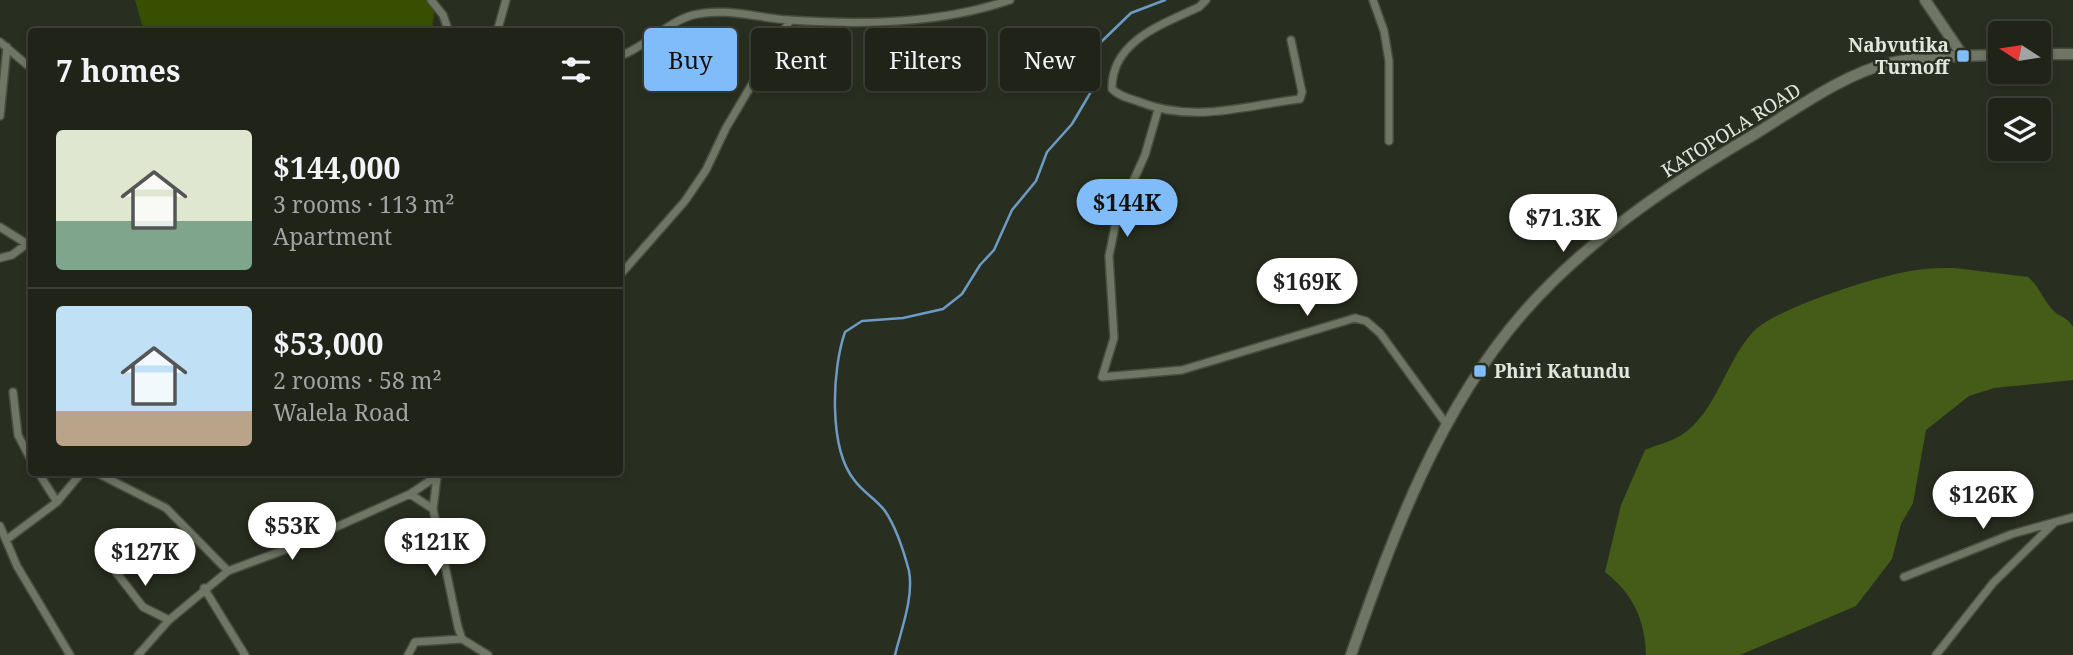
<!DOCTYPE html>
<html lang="en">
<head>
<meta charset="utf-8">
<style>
  body { margin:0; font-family:"Noto Serif",serif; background:#2c2f25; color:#f1f3f6; height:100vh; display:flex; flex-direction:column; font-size:26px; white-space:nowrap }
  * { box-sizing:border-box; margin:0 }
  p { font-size:23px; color:#a1a4a2 }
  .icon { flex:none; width:38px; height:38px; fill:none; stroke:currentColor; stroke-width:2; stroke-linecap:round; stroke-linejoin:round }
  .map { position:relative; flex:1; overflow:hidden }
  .drawer { position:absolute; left:28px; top:28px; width:595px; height:448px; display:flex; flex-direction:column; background:#1f2318; border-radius:7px; box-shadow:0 4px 10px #0003,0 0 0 2px #3c4037 }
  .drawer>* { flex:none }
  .hud { position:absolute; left:644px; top:28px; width:665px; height:63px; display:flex; gap:14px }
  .needle { width:46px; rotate:282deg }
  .tools { position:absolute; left:1988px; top:21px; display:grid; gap:14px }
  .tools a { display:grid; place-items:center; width:63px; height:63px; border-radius:7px; background:#1f2318; box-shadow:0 4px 10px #0003,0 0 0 2px #3c4037; font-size:35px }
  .price { position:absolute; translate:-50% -60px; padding:0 16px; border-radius:24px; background:#fff; color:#222; font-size:23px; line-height:46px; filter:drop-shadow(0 2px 4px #0008) }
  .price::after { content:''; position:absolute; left:50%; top:42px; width:21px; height:16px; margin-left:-10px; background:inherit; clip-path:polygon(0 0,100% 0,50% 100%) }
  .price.on { background:#81bcfa; color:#111 }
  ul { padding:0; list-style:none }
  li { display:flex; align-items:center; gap:21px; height:175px; padding:0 28px }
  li+li { border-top:2px solid #3c4037 }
  li span { display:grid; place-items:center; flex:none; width:196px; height:140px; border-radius:7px; color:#555 }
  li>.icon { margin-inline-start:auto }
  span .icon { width:84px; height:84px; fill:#fffc; stroke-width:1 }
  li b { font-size:30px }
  h2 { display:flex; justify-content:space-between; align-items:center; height:84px; padding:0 28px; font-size:30px }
  .tag { padding:0 24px; border-radius:7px; background:#1f2318; box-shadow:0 4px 10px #0003,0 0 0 2px #3c4037; font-size:24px; line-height:63px }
  .tag.on { background:#81bcfa; color:#111 }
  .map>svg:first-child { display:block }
  .green { fill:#384e01 }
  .forest { fill:#455b18 }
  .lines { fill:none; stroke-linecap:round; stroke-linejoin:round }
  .stream { stroke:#6c9bc6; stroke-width:2.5 }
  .street-casing { stroke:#484d40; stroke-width:10 }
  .secondary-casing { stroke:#484d40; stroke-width:13 }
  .street { stroke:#6f7665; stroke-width:7 }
  .secondary { stroke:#6f7665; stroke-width:10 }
  .poi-dot { fill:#81bcfa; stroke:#292f20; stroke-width:2.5 }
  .labels { text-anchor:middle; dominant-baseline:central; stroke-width:5; stroke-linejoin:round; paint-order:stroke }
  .poi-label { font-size:19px; font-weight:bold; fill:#e1e5dc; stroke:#292f20; text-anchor:end }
  .street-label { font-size:19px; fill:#e1e5dc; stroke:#292f20 }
</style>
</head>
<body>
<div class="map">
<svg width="2073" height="655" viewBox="0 0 2073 655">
  <rect width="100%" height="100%" fill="#292f20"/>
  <path class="green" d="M135,0H429L435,4L432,31L144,32Z"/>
  <path class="forest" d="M1955,268L2028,277C2040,287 2044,303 2056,313C2063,318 2068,318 2073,327V380L1994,388L1969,396L1926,430L1913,503L1901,524L1892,559L1856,606L1740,655H1646C1645,619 1633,594 1605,572L1621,505L1645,450C1656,445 1670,442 1680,436C1716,414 1725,362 1753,332C1775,308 1883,274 1917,270C1929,268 1942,268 1955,268Z"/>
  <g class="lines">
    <path class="stream" d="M895,655C901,630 914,597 909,571C904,552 896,527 885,511C877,500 863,492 855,481C828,449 832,369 845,332L862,321L903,318L943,309L962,294L980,265L994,250L1012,210L1036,181L1047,152L1072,124L1092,90L1094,52L1100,43L1131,13L1165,0"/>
    <g class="street-casing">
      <path id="street" d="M431,0L443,15L449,32
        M1206,0L1199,7C1163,24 1111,41 1112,89C1119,96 1128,98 1137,101C1194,124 1242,106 1300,99L1302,92L1291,40
        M1373,0L1384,31L1389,61V141
        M497,32L506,0
        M0,42L32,69
        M620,56C646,47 667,22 693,15C723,7 759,18 789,20C862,25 940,24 1010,0
        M1158,110L1145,155L1117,217L1109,256L1114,338L1102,377L1182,370L1355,318L1366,321L1380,333L1447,425
        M0,116L7,47
        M0,227L32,247
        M0,258L12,255L32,240
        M620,275L685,201L706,170L726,128L790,20
        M13,392L18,435L32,462
        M38,472L57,502
        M95,472L166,508L228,571
        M437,477L433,509L458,627L462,639L488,655
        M410,494L433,509
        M0,526L17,566L70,655
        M6,540L57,502L82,472
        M112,567L143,607L169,620
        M1904,577L2012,534L2073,517
        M204,588L245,655
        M138,655L169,620L228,571L287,549L410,494L443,472
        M408,655L415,642L462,639
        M1936,655L1993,583L2054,523"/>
    </g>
    <g class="secondary-casing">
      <path id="secondary" d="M1925,0L1963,56
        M2039,54H2073
        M1351,655C1393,535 1439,409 1524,312C1585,242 1666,187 1745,140C1788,115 1841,74 1890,63C1926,55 1963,56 2000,55"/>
    </g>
    <use href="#street" class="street"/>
    <use href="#secondary" class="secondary"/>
  </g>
  <g class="poi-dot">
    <rect x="1956" y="49" width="14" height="14" rx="3.5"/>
    <rect x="1473" y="364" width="14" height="14" rx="3.5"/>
  </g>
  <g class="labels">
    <g class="poi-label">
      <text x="1949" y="45">Nabvutika<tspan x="1949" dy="22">Turnoff</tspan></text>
      <text x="1494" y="371" text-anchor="start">Phiri Katundu</text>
    </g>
    <g class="street-label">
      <text transform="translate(1731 130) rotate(-32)">KATOPOLA ROAD</text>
    </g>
  </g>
</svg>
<div class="tools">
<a><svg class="needle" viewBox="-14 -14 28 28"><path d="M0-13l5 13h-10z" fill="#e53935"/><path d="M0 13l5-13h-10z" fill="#a1a4a2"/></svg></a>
<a><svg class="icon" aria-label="layers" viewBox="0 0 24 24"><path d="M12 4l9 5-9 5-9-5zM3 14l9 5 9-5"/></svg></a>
</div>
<b class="price on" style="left:1127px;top:239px">$144K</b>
<b class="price" style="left:1563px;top:254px">$71.3K</b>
<b class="price" style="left:1307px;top:318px">$169K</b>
<b class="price" style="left:1983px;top:531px">$126K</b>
<b class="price" style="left:292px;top:562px">$53K</b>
<b class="price" style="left:435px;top:578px">$121K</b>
<b class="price" style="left:145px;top:588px">$127K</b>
<div class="hud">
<a class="tag on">Buy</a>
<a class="tag">Rent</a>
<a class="tag">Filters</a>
<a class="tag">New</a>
</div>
<section class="drawer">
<h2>7 homes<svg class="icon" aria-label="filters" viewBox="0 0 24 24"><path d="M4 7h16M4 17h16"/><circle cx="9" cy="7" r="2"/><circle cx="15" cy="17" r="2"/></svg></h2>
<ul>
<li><span style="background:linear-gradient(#dfe7d0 65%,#7fa58c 0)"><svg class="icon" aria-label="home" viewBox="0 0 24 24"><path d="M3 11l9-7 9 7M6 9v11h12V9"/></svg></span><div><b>$144,000</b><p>3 rooms · 113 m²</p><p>Apartment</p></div></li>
<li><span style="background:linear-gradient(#bfe0f5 75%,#b9a48a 0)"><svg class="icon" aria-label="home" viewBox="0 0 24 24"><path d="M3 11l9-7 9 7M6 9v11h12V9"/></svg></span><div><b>$53,000</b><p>2 rooms · 58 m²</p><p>Walela Road</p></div></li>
</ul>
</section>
</div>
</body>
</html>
